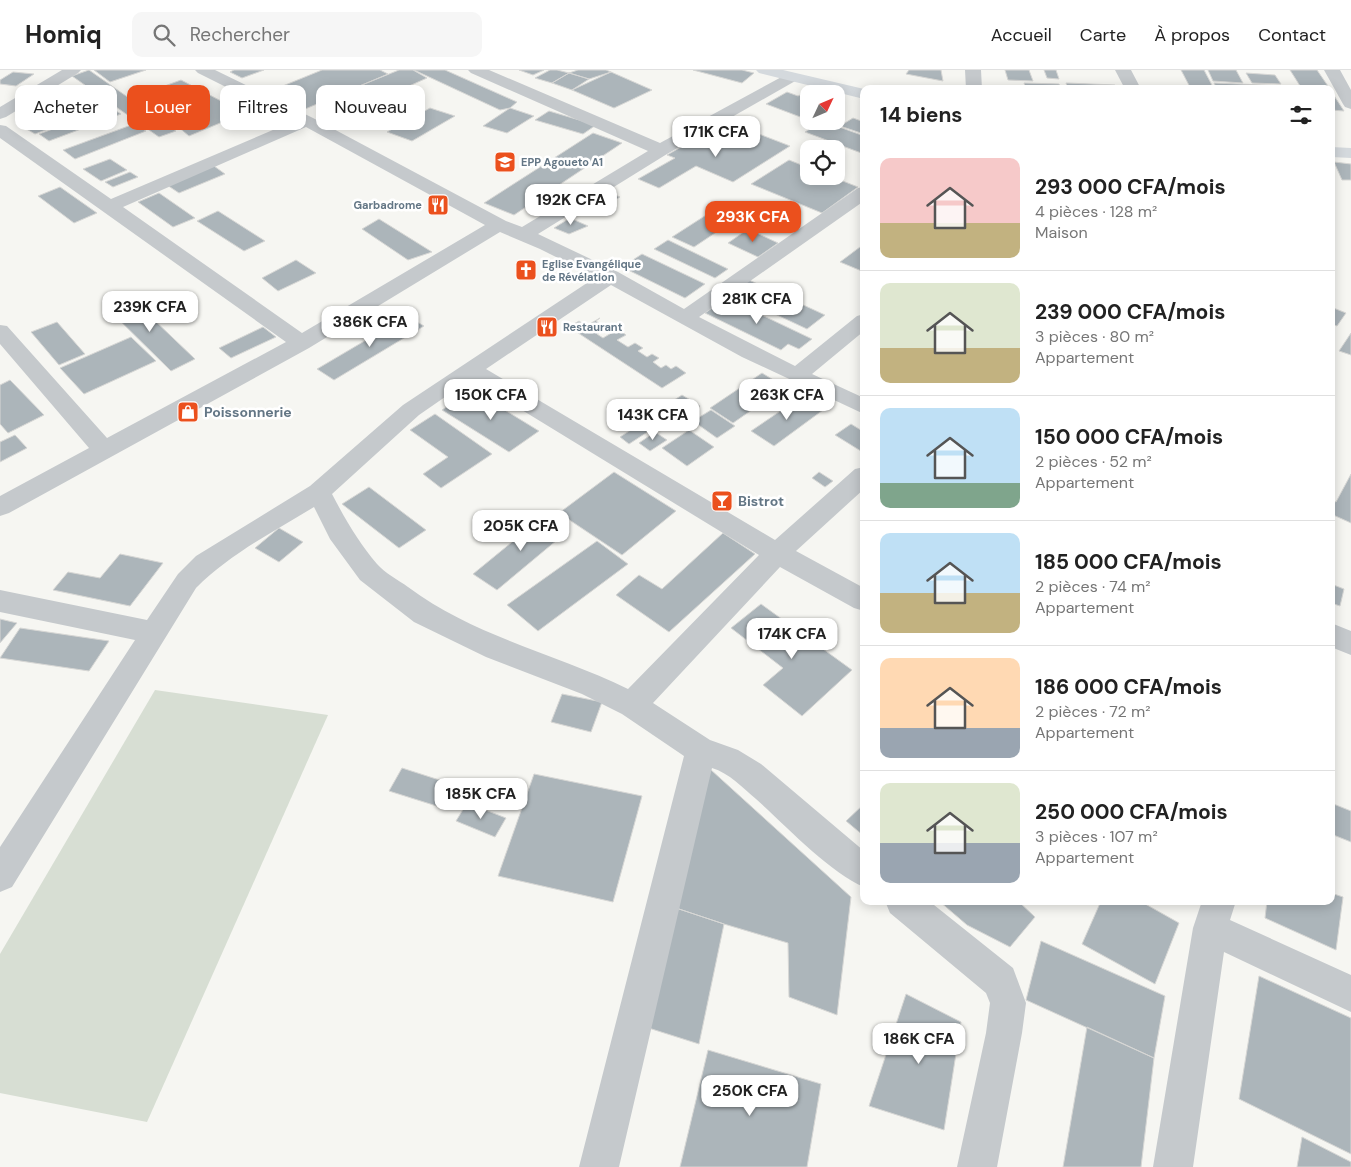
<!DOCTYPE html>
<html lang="fr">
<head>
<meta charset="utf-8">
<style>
  body { margin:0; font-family:"DM Sans",sans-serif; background:#f6f6f6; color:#222; height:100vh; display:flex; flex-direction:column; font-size:19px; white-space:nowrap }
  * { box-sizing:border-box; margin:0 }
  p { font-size:16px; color:#767676 }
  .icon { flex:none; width:28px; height:28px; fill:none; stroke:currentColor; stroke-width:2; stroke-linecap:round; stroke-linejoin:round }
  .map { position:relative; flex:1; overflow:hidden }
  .details { position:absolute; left:860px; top:15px; width:475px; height:820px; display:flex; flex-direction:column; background:#fff; border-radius:10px; box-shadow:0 2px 12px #0003 }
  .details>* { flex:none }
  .guide { position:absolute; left:15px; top:15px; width:475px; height:45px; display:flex; gap:10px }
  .needle { width:32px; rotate:46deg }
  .fabs { position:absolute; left:800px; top:15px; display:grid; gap:10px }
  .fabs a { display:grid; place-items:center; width:45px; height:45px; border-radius:10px; background:#fff; box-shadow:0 2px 12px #0003; font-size:25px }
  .price { position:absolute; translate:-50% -42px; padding:0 11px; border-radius:10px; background:#fff; color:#222; font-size:16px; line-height:32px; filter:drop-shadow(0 1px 2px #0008) }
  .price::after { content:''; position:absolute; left:50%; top:30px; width:15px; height:11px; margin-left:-8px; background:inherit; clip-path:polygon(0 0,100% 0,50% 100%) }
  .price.current { background:#eb501d; color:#fff }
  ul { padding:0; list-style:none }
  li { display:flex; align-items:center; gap:15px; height:125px; padding:0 20px }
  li+li { border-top:1px solid #e0e0e0 }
  li span { display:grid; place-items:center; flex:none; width:140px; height:100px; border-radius:10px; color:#555 }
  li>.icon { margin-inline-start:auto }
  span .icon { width:60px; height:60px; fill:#fffc; stroke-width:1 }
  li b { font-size:21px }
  h2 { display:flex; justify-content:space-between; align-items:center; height:60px; padding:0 20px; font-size:21px }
  .tag { padding:0 18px; border-radius:10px; background:#fff; box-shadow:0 2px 12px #0003; font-size:18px; line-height:45px }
  .tag.current { background:#eb501d; color:#fff }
  header { display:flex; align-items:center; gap:30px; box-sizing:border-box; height:70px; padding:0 25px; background:#fff; border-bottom:1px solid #e0e0e0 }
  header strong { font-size:24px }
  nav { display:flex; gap:28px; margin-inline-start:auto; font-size:18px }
  .search { width:350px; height:45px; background:#f6f6f6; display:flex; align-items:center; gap:12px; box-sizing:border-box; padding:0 18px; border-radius:10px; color:#767676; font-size:19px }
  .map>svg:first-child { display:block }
  .green { fill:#d7ded3 }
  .building { fill:#acb5ba; stroke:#d7d7d5 }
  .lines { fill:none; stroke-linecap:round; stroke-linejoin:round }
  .street { fill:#c5c9cc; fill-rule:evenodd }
  .secondary { fill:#d4d9dd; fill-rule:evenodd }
  .labels { text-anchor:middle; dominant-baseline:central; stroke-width:5; stroke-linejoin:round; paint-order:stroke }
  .far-poi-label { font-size:11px; font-weight:bold; fill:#637685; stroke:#fff; text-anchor:start }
  .poi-label { font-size:14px; font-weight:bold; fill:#637685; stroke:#fff; text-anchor:start }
</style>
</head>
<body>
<header>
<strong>Homiq</strong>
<div class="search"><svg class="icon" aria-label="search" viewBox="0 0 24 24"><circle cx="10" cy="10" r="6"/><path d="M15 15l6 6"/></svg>Rechercher</div>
<nav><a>Accueil</a><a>Carte</a><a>À propos</a><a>Contact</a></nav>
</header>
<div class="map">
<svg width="1351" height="1097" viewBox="0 0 1351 1097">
  <rect width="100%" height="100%" fill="#f6f6f2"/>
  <path class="green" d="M155,620L328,645L147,1052L0,1023V884Z"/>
  <path class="building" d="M89,0L176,61L159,67L72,6Z
    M94,0H146L110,12Z
    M234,0H264L242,8L230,2Z
    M322,0H380L388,4L298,42L263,24Z
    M399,0H413L427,8L362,37L337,25Z
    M414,0H445L517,32L510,38L500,40Z
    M519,0H544L533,5Z
    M550,0H557L569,3L552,13L535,8Z
    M578,0H606L611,2L589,9L569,3Z
    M693,0H742L754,3L742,13Z
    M909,0H941L943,11L906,4Z
    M1005,0H1029L1033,11L1008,10Z
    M1044,0H1056L1059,9L1047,8Z
    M1181,0H1204L1214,19H1191Z
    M1208,0H1236L1243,13L1213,11Z
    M1290,0H1317L1330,19H1302Z
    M13,2L34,4L16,16L0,14V10Z
    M611,2L652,20L614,38L572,20Z
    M569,3L589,9L572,20L552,13Z
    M1246,3L1275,5L1281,14L1252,13Z
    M181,10L244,43L189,66L140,25Z
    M1024,13L1059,14L1061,19H1026Z
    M1066,13L1115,15L1116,19H1068Z
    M1214,13L1285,16L1286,19H1217Z
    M1331,21L1344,41L1331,40Z
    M787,22L798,26L804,23L809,24V44L803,48L766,34Z
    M85,23L108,37L35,64L23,57L64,30Z
    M111,38L121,44L49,71L39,64Z
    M430,38L455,46L412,71L387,62Z
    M510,38L534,46L507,63L483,56Z
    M549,41L596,55L583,64L535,50Z
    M853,48L864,52V64L840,56Z
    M823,51L864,66V84L805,62Z
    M134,54L146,61L75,89L63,80Z
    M709,61L742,74L759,64L790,76L733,112L696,96L659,118L638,109L675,88L667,85Z
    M593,63L622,73L514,145L484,133Z
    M110,89L127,100L101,111L83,99Z
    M789,90L809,98V106H830L858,117L822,143L751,114Z
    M1334,92L1351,94V110H1342Z
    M214,96L225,104L179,123L167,115Z
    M130,102L138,107L113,117L105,112Z
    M60,117L97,143L74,153L38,126Z
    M159,123L195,148L173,157L138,132Z
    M612,124L620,127L599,139L591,135Z
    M714,140L736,149L694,177L672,167Z
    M218,141L265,171L244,181L197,151Z
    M570,148L588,156L569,164L554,158Z
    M379,149L432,182L408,190L362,159Z
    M748,159L778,173L758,187L728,173Z
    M668,170L728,199L715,208L654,179Z
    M864,174V202L840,192Z
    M642,184L705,214L685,228L622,197Z
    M296,190L316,203L278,221L262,208Z
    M749,210L825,245L807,259L730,223Z
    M128,225L195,289L171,301L104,235Z
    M726,228L812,269L799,279L788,274L781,280L705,243Z
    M1331,237L1346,243L1337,256L1331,254Z
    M407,246L424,256L334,310L317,299Z
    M600,248L596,251L607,259L597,264L603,268L618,259L626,265L617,270L628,277L635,273L643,278L638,281L647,287L652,284L659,288L653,292L661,298L666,295L671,299L676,296L686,303L662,318L569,257L579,251L586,256Z
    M57,252L85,284L59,295L31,262Z
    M263,257L276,267L231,288L219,278Z
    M1351,263V285L1339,281Z
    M131,267L156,291L84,324L60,298Z
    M762,303L785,317L733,353L710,338Z
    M10,310L44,345L8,363L0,354V315Z
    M472,320L539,361L509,382L442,340Z
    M682,325L700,336L672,355L654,343Z
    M801,327L823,340L774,376L751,361Z
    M711,340L735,356L717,368L693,351Z
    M435,344L492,384L441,418L423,404L448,387L410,360Z
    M643,352L652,359L629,374L620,367Z
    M851,354L864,362V383L835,365Z
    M689,360L714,377L687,396L662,378Z
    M655,362L667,370L650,381L639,373Z
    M15,365L27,378L0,392V372Z
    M614,402L676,441L622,485L559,443Z
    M819,402L833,411L825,417L812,408Z
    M1351,404V453L1331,444V430L1336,432Z
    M369,417L426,460L399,478L342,434Z
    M545,445L569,460L497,520L473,504Z
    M279,458L303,472L279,492L255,478Z
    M723,463L755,484L669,562L616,525L639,505L662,519Z
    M597,471L628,494L538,561L507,535Z
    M120,484L163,493L130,536L53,520L68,502L100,508Z
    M1331,514L1344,519L1340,536L1331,533Z
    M761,534L852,600L802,646L763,615L783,598L731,558Z
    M0,549L17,553L0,573Z
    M20,558L109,571L89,601L0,588Z
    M562,624L602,632L591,662L551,652Z
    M402,698L455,715L443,738L389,721Z
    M710,699L851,827L837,945L789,927L788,873L724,854L667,835Z
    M534,704L642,726L613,832L498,806Z
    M467,733L506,748L495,767L456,751Z
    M1331,733L1351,741V772L1331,764Z
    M864,734V766L846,751Z
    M1331,823L1343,827L1336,880L1265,848L1267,831H1331Z
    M939,831H1018L1035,847L1010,877L967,855Z
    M1101,831H1140L1179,853L1155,914L1082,874Z
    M667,835L724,854L699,974L636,954Z
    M1041,871L1165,926L1154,988L1026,930Z
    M1259,906L1351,948V1084L1239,1029Z
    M906,924L961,952L944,1060L869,1036Z
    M1087,957L1154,988L1141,1097H1063Z
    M708,980L821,1014L807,1097H680Z
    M1302,1067L1351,1092V1097H1297Z"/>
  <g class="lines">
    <path class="street" d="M62,0H81L78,3L6,47L0,49V37Z
      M195,0H215L313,48L506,151L522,157L648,81L471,3L468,0H489L660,73L787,4H797L800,7L797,10L667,84L538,164L618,202L684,239L858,118L864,117V131L699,247L795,296L857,246L864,244V261L812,304L864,328V344L742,287L611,215L486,299L775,470L855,399L864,397V419L796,481L864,518V541L854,538L780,497L653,633L710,670L738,680L761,694L864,781V817C830,803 784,754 756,729C743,718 729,703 712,698L619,1097H579L684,686L622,644L582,624L486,587L414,552L360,510L330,469L314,437C273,462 230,484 196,518L12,817L0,822V777L135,570L0,542V520L147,550L178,504L196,486L310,416L403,335L596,207L540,179L500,162L309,278L9,443L0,446V426L89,378L0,274V255L7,256L107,368L286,272L0,68V55L6,56L111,129L294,51L198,3ZM306,57L485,155L302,263L123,137ZM471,309L759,485L628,619C555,583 475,567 408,517C398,510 385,503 377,494C359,473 345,449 332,424L419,345Z
      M965,0H981L982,19H966Z
      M1115,0H1131L1141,19H1125Z
      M1324,0H1340L1351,20V39L1345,37L1343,34Z
      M1331,553L1351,561V585L1331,577Z
      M885,831H929L1013,898L1026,933L1022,963L997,1097H957L986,963L990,933L986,923L890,843Z
      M1202,831H1236L1230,850L1351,905V942L1224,882L1193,1097H1153L1193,858Z"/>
    <path class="secondary" d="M756,0H783L864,19V29L759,3Z
      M1331,77L1351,78V88L1331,87Z"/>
  </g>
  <defs>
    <g id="school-square" transform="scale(1.125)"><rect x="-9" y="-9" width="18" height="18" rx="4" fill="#eb501d" stroke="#fff"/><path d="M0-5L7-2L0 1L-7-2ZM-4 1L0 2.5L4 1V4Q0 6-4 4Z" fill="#fff"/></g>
    <g id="restaurant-square" transform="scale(1.125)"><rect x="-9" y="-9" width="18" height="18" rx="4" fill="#eb501d" stroke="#fff"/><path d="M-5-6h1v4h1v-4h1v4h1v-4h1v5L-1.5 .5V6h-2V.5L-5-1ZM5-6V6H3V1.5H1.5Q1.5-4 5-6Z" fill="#fff"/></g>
    <g id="church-square" transform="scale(1.125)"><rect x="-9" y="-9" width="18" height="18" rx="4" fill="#eb501d" stroke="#fff"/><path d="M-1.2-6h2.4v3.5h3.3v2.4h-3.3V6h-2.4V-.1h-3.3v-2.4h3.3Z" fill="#fff"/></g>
    <g id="shop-square" transform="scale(1.125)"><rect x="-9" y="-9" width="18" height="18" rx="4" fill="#eb501d" stroke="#fff"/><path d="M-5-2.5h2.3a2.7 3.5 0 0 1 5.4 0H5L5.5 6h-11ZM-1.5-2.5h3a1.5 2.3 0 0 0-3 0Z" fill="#fff"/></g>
    <g id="bar-square" transform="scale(1.125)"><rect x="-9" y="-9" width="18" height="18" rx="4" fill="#eb501d" stroke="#fff"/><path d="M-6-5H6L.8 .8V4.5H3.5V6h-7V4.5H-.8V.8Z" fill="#fff"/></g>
  </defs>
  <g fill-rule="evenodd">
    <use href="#school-square" x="505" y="92"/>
    <use href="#restaurant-square" x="438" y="135"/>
    <use href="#church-square" x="526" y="200"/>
    <use href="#restaurant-square" x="547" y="257"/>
    <use href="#shop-square" x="188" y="342"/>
    <use href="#bar-square" x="722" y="431"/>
  </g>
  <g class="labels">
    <g class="far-poi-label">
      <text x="521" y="92">EPP Agoueto A1</text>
      <text x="422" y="135" text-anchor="end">Garbadrome</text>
      <text x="542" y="194">Eglise Evangélique<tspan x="542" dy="13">de Révélation</tspan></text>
      <text x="563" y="257">Restaurant</text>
    </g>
    <g class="poi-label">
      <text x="204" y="342">Poissonnerie</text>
      <text x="738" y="431">Bistrot</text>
    </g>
  </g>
</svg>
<div class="fabs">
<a><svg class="needle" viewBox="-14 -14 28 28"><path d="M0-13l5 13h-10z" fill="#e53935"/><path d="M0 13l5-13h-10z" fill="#767676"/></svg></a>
<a><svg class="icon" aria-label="locate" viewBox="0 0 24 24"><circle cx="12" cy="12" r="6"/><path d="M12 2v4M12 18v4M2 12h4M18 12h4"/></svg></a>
</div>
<b class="price" style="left:716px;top:88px">171K CFA</b>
<b class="price" style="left:571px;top:156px">192K CFA</b>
<b class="price current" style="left:753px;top:173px">293K CFA</b>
<b class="price" style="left:757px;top:255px">281K CFA</b>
<b class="price" style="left:150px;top:263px">239K CFA</b>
<b class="price" style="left:370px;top:278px">386K CFA</b>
<b class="price" style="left:491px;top:351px">150K CFA</b>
<b class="price" style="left:787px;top:351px">263K CFA</b>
<b class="price" style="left:653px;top:371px">143K CFA</b>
<b class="price" style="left:521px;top:482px">205K CFA</b>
<b class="price" style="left:792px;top:590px">174K CFA</b>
<b class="price" style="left:481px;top:750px">185K CFA</b>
<b class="price" style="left:919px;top:995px">186K CFA</b>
<b class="price" style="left:750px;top:1047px">250K CFA</b>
<div class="guide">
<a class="tag">Acheter</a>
<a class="tag current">Louer</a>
<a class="tag">Filtres</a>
<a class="tag">Nouveau</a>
</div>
<section class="details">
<h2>14 biens<svg class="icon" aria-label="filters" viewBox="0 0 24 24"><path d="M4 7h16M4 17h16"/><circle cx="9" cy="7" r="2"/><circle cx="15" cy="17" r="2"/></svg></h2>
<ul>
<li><span style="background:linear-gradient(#f6c9c9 65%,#c2b280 0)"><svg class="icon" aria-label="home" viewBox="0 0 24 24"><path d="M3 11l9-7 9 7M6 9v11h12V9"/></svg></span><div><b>293 000 CFA/mois</b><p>4 pièces · 128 m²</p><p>Maison</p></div></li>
<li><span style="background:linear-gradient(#dfe7d0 65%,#c2b280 0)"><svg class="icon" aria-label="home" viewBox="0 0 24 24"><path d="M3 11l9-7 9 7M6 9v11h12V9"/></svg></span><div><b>239 000 CFA/mois</b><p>3 pièces · 80 m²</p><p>Appartement</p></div></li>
<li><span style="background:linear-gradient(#bfe0f5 75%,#7fa58c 0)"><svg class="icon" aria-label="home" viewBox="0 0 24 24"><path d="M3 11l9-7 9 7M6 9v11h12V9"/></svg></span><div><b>150 000 CFA/mois</b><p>2 pièces · 52 m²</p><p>Appartement</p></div></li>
<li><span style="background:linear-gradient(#bfe0f5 60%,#c2b280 0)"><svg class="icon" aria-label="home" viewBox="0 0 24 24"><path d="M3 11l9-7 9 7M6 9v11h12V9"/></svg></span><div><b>185 000 CFA/mois</b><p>2 pièces · 74 m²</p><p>Appartement</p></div></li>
<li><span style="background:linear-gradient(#ffd9b3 70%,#9aa5b1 0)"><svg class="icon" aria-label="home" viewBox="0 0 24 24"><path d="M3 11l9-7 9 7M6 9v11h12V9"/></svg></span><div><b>186 000 CFA/mois</b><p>2 pièces · 72 m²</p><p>Appartement</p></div></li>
<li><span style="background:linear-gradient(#dfe7d0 60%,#9aa5b1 0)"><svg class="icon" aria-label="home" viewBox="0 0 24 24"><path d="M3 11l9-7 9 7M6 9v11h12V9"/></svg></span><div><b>250 000 CFA/mois</b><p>3 pièces · 107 m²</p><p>Appartement</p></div></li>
</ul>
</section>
</div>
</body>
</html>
